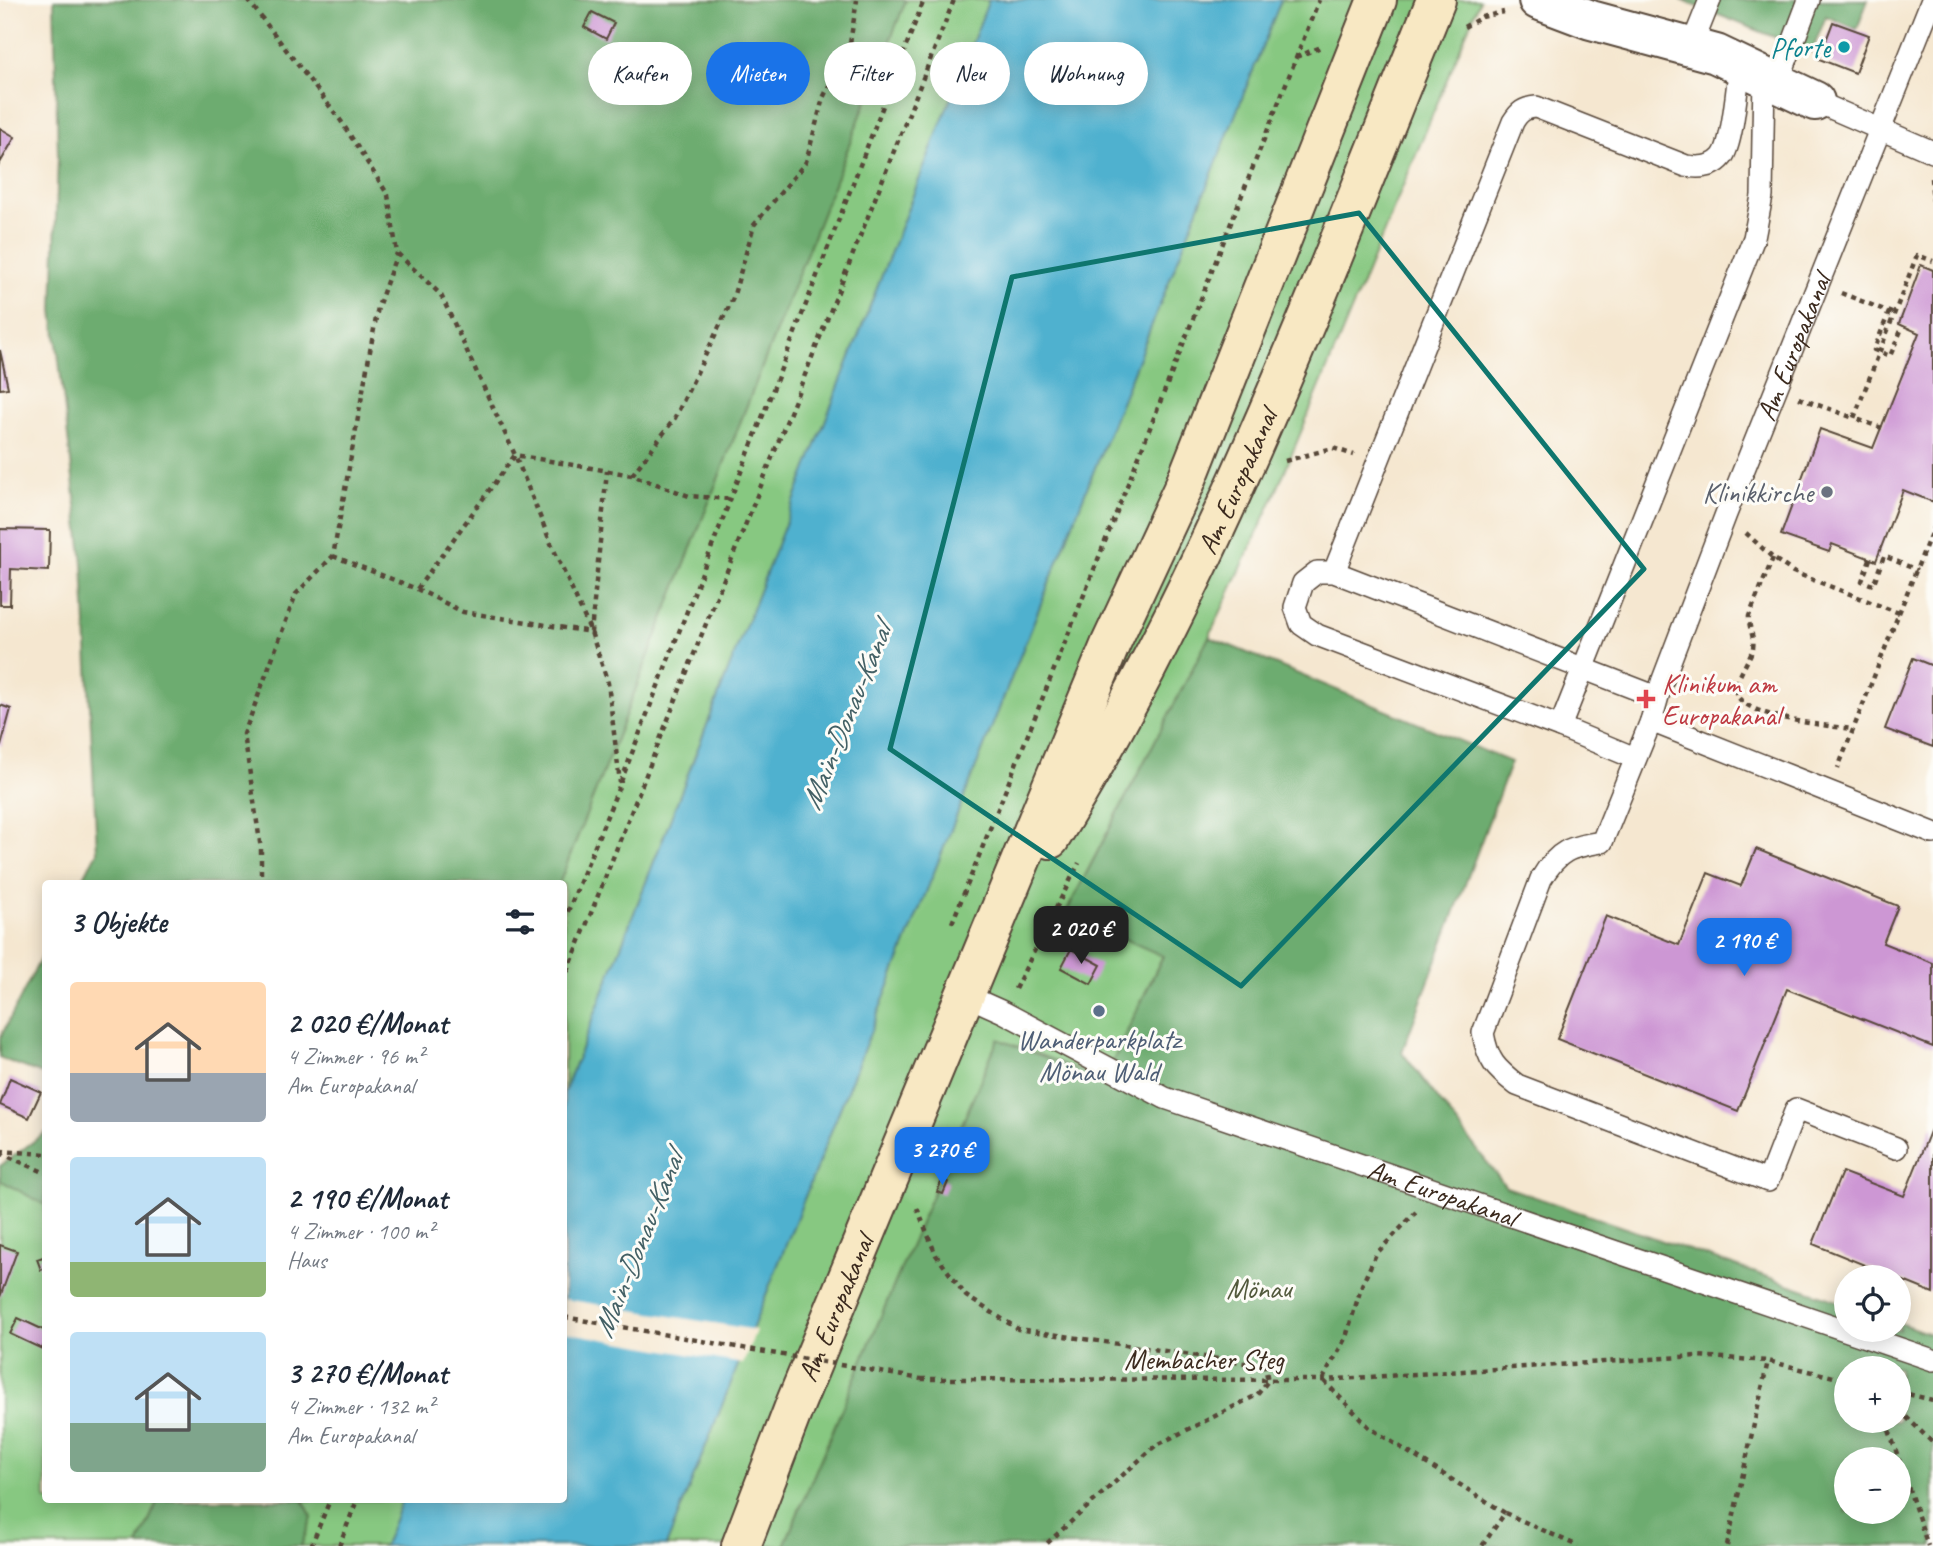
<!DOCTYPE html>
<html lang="de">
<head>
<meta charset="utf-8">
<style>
  body { margin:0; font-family:Caveat,sans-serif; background:#f6f6f7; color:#1f2937; height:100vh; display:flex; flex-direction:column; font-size:26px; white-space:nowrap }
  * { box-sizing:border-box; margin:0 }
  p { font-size:23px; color:#747a83 }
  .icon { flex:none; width:38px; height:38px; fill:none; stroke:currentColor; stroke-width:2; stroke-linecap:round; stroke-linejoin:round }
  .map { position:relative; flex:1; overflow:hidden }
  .panel { position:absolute; left:42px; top:880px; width:525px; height:623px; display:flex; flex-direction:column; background:#fff; border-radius:7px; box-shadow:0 4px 18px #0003 }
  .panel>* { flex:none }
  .guide { position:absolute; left:588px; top:42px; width:665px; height:63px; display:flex; gap:14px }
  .controls { position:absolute; left:1834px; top:1265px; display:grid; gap:14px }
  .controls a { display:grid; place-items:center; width:77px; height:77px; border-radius:50%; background:#fff; box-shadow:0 4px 18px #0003; font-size:35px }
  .price { position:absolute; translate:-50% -60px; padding:0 16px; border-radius:14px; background:#1a73e8; color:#fff; font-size:23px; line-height:46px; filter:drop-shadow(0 2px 4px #0008) }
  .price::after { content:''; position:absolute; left:50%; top:42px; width:21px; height:16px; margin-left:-10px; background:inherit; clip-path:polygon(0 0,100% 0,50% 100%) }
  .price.on { background:#222; color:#fff }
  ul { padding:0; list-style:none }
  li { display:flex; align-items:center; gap:21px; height:175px; padding:0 28px }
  li span { display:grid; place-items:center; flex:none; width:196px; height:140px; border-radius:7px; color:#555 }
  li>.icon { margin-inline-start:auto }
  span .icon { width:84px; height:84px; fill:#fffc; stroke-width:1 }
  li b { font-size:30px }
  h2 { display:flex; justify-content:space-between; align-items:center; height:84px; padding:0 28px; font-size:30px }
  .tag { padding:0 24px; border-radius:32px; background:#fff; box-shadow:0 4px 18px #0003; font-size:24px; line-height:63px }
  .tag.on { background:#1a73e8; color:#fff }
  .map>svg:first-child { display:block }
  .green { fill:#87c881; stroke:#617950; stroke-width:2 }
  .forest { fill:#6dac6f; stroke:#546b46; stroke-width:2; fill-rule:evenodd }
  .water { fill:#50b1cf; stroke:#466e76; stroke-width:2 }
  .pier { fill:#f5e7d0 }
  .building { fill:#cd97d4 }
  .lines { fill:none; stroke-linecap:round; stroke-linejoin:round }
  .service-casing { stroke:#574639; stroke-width:24 }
  .minor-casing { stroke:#574639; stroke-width:42 }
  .secondary-casing { stroke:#574639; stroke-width:42 }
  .path { stroke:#574639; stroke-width:4.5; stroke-dasharray:5 5; stroke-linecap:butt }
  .service { stroke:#fff; stroke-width:21 }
  .minor { stroke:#fff; stroke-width:38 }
  .secondary { stroke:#f8e8c3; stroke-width:38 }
  .path-bridge { stroke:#574639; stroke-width:4.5; stroke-dasharray:5 5; stroke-linecap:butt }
  .marked { fill:none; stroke:#0f766e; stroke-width:5; stroke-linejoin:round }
  .culture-dot { fill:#0f9aa8; stroke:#fdfcf7; stroke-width:2.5 }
  .worship-dot { fill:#6b7280; stroke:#fdfcf7; stroke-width:2.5 }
  .health-dot { fill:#e0444e; stroke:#fdfcf7; stroke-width:2.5 }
  .service-dot { fill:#5c6f8a; stroke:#fdfcf7; stroke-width:2.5 }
  .labels { text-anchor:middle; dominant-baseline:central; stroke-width:6; stroke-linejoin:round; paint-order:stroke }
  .culture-label { font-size:28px; fill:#0d838f; stroke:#fdfcf7; text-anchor:end }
  .street-label { font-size:28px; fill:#3b2a1e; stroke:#fdfcf7 }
  .worship-label { font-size:28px; fill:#5b616d; stroke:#fdfcf7; text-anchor:end }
  .health-label { font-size:28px; fill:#be3a42; stroke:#fdfcf7; text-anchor:start }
  .service-label { font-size:28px; fill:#4e5e75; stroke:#fdfcf7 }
  .park-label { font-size:28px; fill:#52593c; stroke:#fdfcf7 }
  .water-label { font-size:30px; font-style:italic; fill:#436065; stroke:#fdfcf7 }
</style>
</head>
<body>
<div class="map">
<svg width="1933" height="1546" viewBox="0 0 1933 1546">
  <rect width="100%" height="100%" fill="#fdfcf7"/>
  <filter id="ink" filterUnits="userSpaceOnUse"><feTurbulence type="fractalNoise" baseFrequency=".0143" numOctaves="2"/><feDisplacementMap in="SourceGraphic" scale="14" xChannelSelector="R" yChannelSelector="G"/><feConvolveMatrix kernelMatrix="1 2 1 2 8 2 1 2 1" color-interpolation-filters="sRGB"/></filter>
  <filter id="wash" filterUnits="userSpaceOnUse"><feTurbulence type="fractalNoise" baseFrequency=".00686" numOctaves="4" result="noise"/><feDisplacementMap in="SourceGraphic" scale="28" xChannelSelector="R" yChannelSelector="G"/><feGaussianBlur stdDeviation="1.57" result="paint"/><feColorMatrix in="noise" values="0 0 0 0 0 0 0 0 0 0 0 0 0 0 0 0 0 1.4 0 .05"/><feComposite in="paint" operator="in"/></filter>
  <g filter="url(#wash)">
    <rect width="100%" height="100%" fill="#f5e7d0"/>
    <path class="green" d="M906,0H989L564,1093V884H559Z
      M1281,0H1480L1274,497L1209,637L1066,912L1163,955L1104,1080L998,1039L784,1546H666Z
      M0,1180L45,1205L46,1500H158L138,1546H0Z
      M303,1500H402L384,1546H301L312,1517Z"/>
    <path class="forest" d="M54,0H906L559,884H80L97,852L83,564L53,310L58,155Z
      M1681,0H1868L1857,29L1826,16L1812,52Z
      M1209,637L1511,762L1402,1052L1506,1187L1846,1304V1330H1899V1323L1933,1335V1546H784L998,1039L1104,1080L1163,956L1066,913ZM1846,1368H1899V1421H1846ZM1846,1460H1899V1512H1846Z
      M45,950L46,1075H45L0,1058V1038Z
      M45,1133V1205L0,1180V1166Z
      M158,1500H303L312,1517L301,1546H138Z"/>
    <path class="water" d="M989,0H1281L666,1546H384L402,1500H564V1093Z"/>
    <path class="pier" d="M564,1299L756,1330L743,1364L564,1332Z"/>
    <g id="blocks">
      <path class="building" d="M592,12L614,23L606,39L584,27Z
        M1833,22L1869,35L1855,73L1819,59Z
        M0,128L15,137L0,163Z
        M1921,265L1933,270V502L1903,490L1876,561L1832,544L1829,552L1781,535L1820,429L1873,448L1919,333L1899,324Z
        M0,350L8,388L0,389Z
        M0,529L50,530L49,571L11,569L10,605H0Z
        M1913,658L1933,666V747L1885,729Z
        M0,705L11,709L1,746H0Z
        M1756,849L1898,906L1883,943L1933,963V1047L1787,989L1738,1111L1557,1039L1606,916L1679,945L1708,873L1741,886Z
        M1071,949L1101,965L1091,984L1061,968Z
        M10,1078L41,1092L29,1118L0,1105Z
        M1933,1124V1293L1813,1244L1842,1172L1904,1196Z
        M942,1180L948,1182L943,1194L937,1192Z
        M0,1245L17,1251L0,1297Z
        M46,1256V1268L41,1270L37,1259Z
        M18,1318L46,1331V1341L42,1349L10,1334Z"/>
    </g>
  </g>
  <g filter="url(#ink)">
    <use href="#blocks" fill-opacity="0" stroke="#574639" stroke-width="2"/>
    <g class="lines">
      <g class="service-casing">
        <g id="service">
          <path d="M1694,40L1710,0"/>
          <path d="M1740,65C1737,84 1733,144 1722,157C1713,168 1699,168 1686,166L1536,107C1524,108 1519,112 1513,122L1334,572H1317L1303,583L1295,607L1301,624L1317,635L1560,727L1754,238L1762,196L1764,75"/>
          <path d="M1778,82L1809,0"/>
          <path d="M1815,101L1933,152"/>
          <path d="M1334,572L1657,697"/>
          <path d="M1651,721L1933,833"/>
          <path d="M1560,727L1635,758"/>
          <path id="s1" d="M965,995L1003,1012L1165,1098L1933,1360"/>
          <path id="s2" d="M1896,1148L1796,1109L1768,1181L1517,1085C1495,1068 1488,1061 1483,1033L1541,879C1558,850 1570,847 1602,842L1651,721L1662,682L1726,514L1932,0"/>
        </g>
      </g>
      <g class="minor-casing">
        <path id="minor" d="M1538,0L1591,20L1716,54L1815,101"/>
      </g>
      <g class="secondary-casing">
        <g id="secondary">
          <path id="s3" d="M1050,839C1213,576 1321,285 1436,0"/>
          <path id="s4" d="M741,1546L796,1402L1111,643L1185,484L1377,0"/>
        </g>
      </g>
      <path class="path" d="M248,0L341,121L388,195L397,253L441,295L515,455L550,541L591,632L608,683L620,783
        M1464,27L1482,17L1504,12
        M1296,57L1321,47
        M1931,178L1933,201
        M1841,293L1892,313
        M1889,312L1874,350L1890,356L1903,326
        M1799,398L1854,418
        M1882,428L1854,418L1917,255L1933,261
        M1285,461L1333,448L1354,455
        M632,475L675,418L733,298L754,225L806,162L823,98L850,43L857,0
        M1746,533L1773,558L1793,572L1899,613L1838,768
        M333,556L417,589L463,612L591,632L607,471
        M1773,558L1749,616C1748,627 1755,637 1753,648C1750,659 1733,683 1736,693C1744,718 1830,726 1852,729
        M1870,559L1862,581L1873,585L1884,556L1917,570
        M417,589L515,455L632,475L689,496L729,499
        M1899,613L1933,528
        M1691,685L1735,688
        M261,884V849L244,734L296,594L333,556L378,307L397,253
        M564,921L620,784L924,0
        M952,923L1078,610L1319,0
        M564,981L954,0
        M1015,989L1079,863
        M0,1151L46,1154
        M0,1153L46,1173
        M917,1208L936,1255L966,1296L1018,1329L1265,1366L1268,1381L1257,1395L1155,1446L1044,1546
        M921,1379L1323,1380L1697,1356L1768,1361L1846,1380
        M1323,1379L1346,1337L1362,1285L1376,1254L1416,1212
        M1324,1381L1370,1428L1505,1513L1482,1546
        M1899,1392L1933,1400
        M1899,1410L1933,1443
        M1886,1421L1928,1546
        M1505,1513L1578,1546
        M311,1546L330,1500
        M339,1546L357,1500
        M1727,1546L1768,1361"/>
      <use href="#service" class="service"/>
      <use href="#minor" class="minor"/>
      <use href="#secondary" class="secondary"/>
      <path class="path-bridge" d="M564,1317L921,1379"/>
    </g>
  </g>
  <path class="marked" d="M1359,213L1644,569L1241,986L890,749L1012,277Z"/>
  <circle class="culture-dot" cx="1844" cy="47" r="7"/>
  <circle class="worship-dot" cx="1827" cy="492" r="7"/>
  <path class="health-dot" d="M1642.5 688.5h7v7h7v7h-7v7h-7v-7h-7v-7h7z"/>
  <circle class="service-dot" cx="1099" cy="1011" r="7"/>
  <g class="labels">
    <g class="culture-label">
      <text x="1830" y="47">Pforte</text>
    </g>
    <g class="street-label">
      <text stroke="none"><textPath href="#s2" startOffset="1288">Am Europakanal</textPath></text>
      <text stroke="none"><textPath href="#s3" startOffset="404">Am Europakanal</textPath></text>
      <text stroke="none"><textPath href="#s1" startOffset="518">Am Europakanal</textPath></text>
      <text stroke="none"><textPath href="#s4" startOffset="256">Am Europakanal</textPath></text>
      <text x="1204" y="1359">Membacher Steg</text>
    </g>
    <g class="worship-label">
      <text x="1813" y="492">Klinikkirche</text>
    </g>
    <g class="health-label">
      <text x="1662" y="683">Klinikum am<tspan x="1662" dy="32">Europakanal</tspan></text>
    </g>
    <g class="service-label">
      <text x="1099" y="1039">Wanderparkplatz<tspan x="1099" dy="32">Mönau Wald</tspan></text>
    </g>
    <g class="park-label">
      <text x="1259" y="1288">Mönau</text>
    </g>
    <g class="water-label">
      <text transform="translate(846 717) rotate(-68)">Main-Donau-Kanal</text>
      <text transform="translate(638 1245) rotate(-68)">Main-Donau-Kanal</text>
    </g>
  </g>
</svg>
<div class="controls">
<a><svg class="icon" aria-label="locate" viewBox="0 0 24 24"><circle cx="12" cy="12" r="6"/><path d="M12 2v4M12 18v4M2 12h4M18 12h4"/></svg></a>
<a>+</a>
<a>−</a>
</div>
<b class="price on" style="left:1081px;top:966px">2 020 €</b>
<b class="price" style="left:1744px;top:978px">2 190 €</b>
<b class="price" style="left:942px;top:1187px">3 270 €</b>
<div class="guide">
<a class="tag">Kaufen</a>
<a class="tag on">Mieten</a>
<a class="tag">Filter</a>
<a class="tag">Neu</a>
<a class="tag">Wohnung</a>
</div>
<section class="panel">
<h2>3 Objekte<svg class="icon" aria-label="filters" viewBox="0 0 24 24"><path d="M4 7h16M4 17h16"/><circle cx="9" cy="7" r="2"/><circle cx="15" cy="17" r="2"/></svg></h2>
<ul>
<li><span style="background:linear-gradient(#ffd9b3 65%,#9aa5b1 0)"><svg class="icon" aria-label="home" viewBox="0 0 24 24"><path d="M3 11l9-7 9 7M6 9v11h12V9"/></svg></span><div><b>2 020 €/Monat</b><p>4 Zimmer · 96 m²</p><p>Am Europakanal</p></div></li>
<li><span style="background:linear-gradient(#bfe0f5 75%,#8fb573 0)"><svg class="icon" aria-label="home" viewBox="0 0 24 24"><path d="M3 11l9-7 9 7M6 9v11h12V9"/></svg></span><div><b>2 190 €/Monat</b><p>4 Zimmer · 100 m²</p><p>Haus</p></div></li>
<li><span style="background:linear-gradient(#bfe0f5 65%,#7fa58c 0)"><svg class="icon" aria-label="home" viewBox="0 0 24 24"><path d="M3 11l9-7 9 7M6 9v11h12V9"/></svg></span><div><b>3 270 €/Monat</b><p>4 Zimmer · 132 m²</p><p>Am Europakanal</p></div></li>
</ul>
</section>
</div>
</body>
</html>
